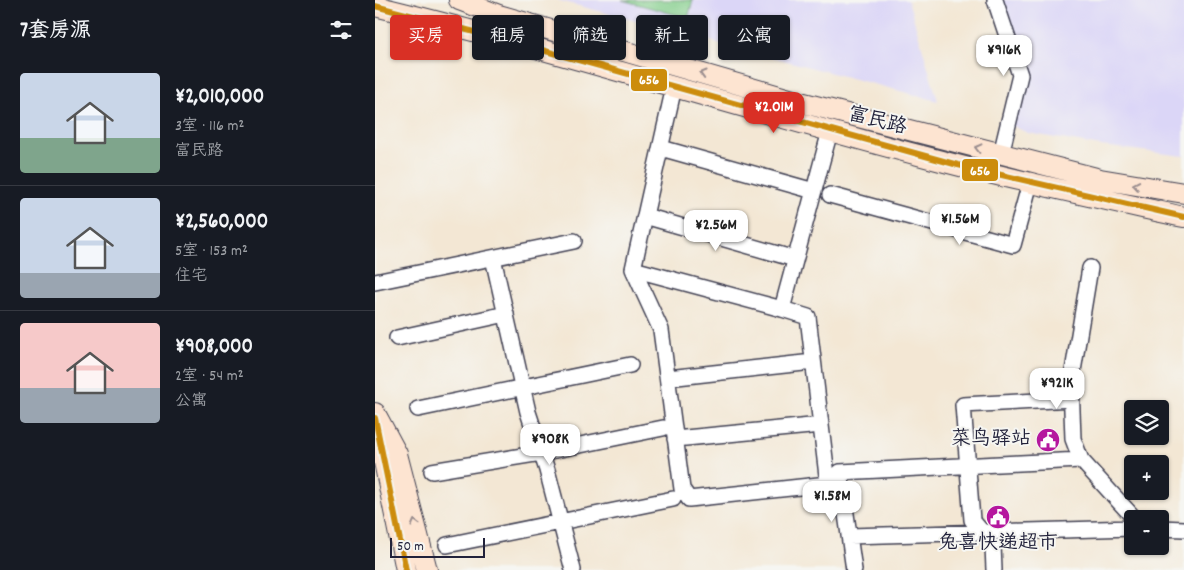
<!DOCTYPE html>
<html lang="zh">
<head>
<meta charset="utf-8">
<style>
  body { margin:0; font-family:Dekko,"LXGW WenKai TC",sans-serif; background:#20242c; color:#f1f3f6; height:100vh; display:flex; flex-direction:column; font-size:19px; white-space:nowrap }
  * { box-sizing:border-box; margin:0 }
  p { font-size:16px; color:#9ea1a6 }
  .icon { flex:none; width:28px; height:28px; fill:none; stroke:currentColor; stroke-width:2; stroke-linecap:round; stroke-linejoin:round }
  .map { position:relative; flex:1; overflow:hidden }
  .sheet { display:flex; flex-direction:column; background:#171b24; width:375px }
  .sheet>* { flex:none }
  .banner { position:absolute; left:15px; top:15px; width:475px; height:45px; display:flex; gap:10px }
  .fabs { position:absolute; left:749px; top:400px; display:grid; gap:10px }
  .fabs a { display:grid; place-items:center; width:45px; height:45px; border-radius:5px; background:#171b24; box-shadow:0 1px 4px #0004; font-size:25px }
  .scale { position:absolute; left:15px; bottom:12px; width:95px; box-sizing:border-box; padding-left:5px; border:2px solid #22223b; border-top:0; font-size:14px; line-height:18px; white-space:nowrap; color:#22223b; -webkit-text-stroke:4px #f6f6f2; paint-order:stroke }
  .price { position:absolute; translate:-50% -42px; padding:0 11px; border-radius:10px; background:#fff; color:#222; font-size:16px; line-height:32px; filter:drop-shadow(0 1px 2px #0008) }
  .price::after { content:''; position:absolute; left:50%; top:30px; width:15px; height:11px; margin-left:-8px; background:inherit; clip-path:polygon(0 0,100% 0,50% 100%) }
  .price.on { background:#d93025; color:#fff }
  ul { padding:0; list-style:none }
  li { display:flex; align-items:center; gap:15px; height:125px; padding:0 20px }
  li+li { border-top:1px solid #363941 }
  li span { display:grid; place-items:center; flex:none; width:140px; height:100px; border-radius:5px; color:#555 }
  li>.icon { margin-inline-start:auto }
  span .icon { width:60px; height:60px; fill:#fffc; stroke-width:1 }
  li b { font-size:21px }
  h2 { display:flex; justify-content:space-between; align-items:center; height:60px; padding:0 20px; font-size:21px }
  .pill { padding:0 18px; border-radius:5px; background:#171b24; box-shadow:0 1px 4px #0004; font-size:18px; line-height:45px }
  .pill.on { background:#d93025; color:#fff }
  main { display:flex; flex:1; min-height:0 }
  .map>svg:first-child { display:block }
  .built { fill:#dbd6f7 }
  .pitch { fill:#83ce8b; stroke:#527863 }
  .lines { fill:none; stroke-linecap:round; stroke-linejoin:round }
  .minor-casing { stroke:#414052; stroke-width:18 }
  .secondary-casing { stroke:#414052; stroke-width:22 }
  .minor { stroke:#fff; stroke-width:15 }
  .secondary { stroke:#fde4d1; stroke-width:20 }
  .bus-1-casing { stroke:#f6f6f2; stroke-width:10 }
  .bus-1 { stroke:#cc8c0c; stroke-width:6 }
  .oneway { stroke:#9a8d8e }
  .labels { text-anchor:middle; dominant-baseline:central; stroke-width:4; stroke-linejoin:round; paint-order:stroke }
  .street-label { font-size:20px; fill:#22223b; stroke:#f6f6f2 }
  .poi-label { font-size:20px; fill:#22223b; stroke:#f6f6f2; text-anchor:end }
  .line-badge { stroke:#f6f6f2; stroke-width:2 }
  .badge-label { font-size:14px; text-anchor:middle; font-weight:bold; fill:#fff }
</style>
</head>
<body>
<main>
<section class="sheet">
<h2>7套房源<svg class="icon" aria-label="filters" viewBox="0 0 24 24"><path d="M4 7h16M4 17h16"/><circle cx="9" cy="7" r="2"/><circle cx="15" cy="17" r="2"/></svg></h2>
<ul>
<li><span style="background:linear-gradient(#c9d6e8 65%,#7fa58c 0)"><svg class="icon" aria-label="home" viewBox="0 0 24 24"><path d="M3 11l9-7 9 7M6 9v11h12V9"/></svg></span><div><b>¥2,010,000</b><p>3室 · 116 m²</p><p>富民路</p></div></li>
<li><span style="background:linear-gradient(#c9d6e8 75%,#9aa5b1 0)"><svg class="icon" aria-label="home" viewBox="0 0 24 24"><path d="M3 11l9-7 9 7M6 9v11h12V9"/></svg></span><div><b>¥2,560,000</b><p>5室 · 153 m²</p><p>住宅</p></div></li>
<li><span style="background:linear-gradient(#f6c9c9 65%,#9aa5b1 0)"><svg class="icon" aria-label="home" viewBox="0 0 24 24"><path d="M3 11l9-7 9 7M6 9v11h12V9"/></svg></span><div><b>¥908,000</b><p>2室 · 54 m²</p><p>公寓</p></div></li>
</ul>
</section>
<div class="map">
<svg width="809" height="570" viewBox="0 0 809 570">
  <rect width="100%" height="100%" fill="#f6f6f2"/>
  <filter id="ink" filterUnits="userSpaceOnUse"><feTurbulence type="fractalNoise" baseFrequency=".02" numOctaves="2"/><feDisplacementMap in="SourceGraphic" scale="10" xChannelSelector="R" yChannelSelector="G"/><feConvolveMatrix kernelMatrix="1 2 1 2 8 2 1 2 1" color-interpolation-filters="sRGB"/></filter>
  <filter id="wash" filterUnits="userSpaceOnUse"><feTurbulence type="fractalNoise" baseFrequency=".0096" numOctaves="4" result="noise"/><feDisplacementMap in="SourceGraphic" scale="20" xChannelSelector="R" yChannelSelector="G"/><feGaussianBlur stdDeviation="1.12" result="paint"/><feColorMatrix in="noise" values="0 0 0 0 0 0 0 0 0 0 0 0 0 0 0 0 0 1.4 0 .05"/><feComposite in="paint" operator="in"/></filter>
  <g filter="url(#wash)">
    <rect width="100%" height="100%" fill="#f3e7d4"/>
    <path class="built" d="M182,0H533L563,101L313,35Z
      M623,0H809V156L726,146L653,133L636,125L648,75Z"/>
    <path class="pitch" d="M247,0H318L313,18Z"/>
  </g>
  <g filter="url(#ink)">
    <g class="lines">
      <g class="minor-casing">
        <path id="minor" d="M620,0L645,75L626,154
          M299,87L258,269L407,309L455,131
          M286,148L439,191
          M455,195L638,245L655,183
          M270,216L420,259
          M118,258L153,412L172,470L198,570
          M715,268L696,383L698,439L706,460L760,519
          M258,269L286,330L307,489L314,499L453,484L433,317L407,309
          M0,282L199,241
          M22,338L131,314
          M293,378L438,362
          M43,409L255,365
          M300,439L446,425
          M57,471L166,453L288,428
          M785,528L809,529
          M474,536L758,528
          M72,545L298,499
          M479,570L465,472L706,460
          M619,570L618,545L597,520L588,405L697,399"/>
      </g>
      <g class="secondary-casing">
        <path id="secondary" d="M84,0L124,15L425,102L725,179L809,193
          M0,6C185,51 367,109 551,157C636,180 723,198 809,217
          M0,413L22,454L52,570
          M3,432L31,570"/>
      </g>
      <use href="#minor" class="minor"/>
      <use href="#secondary" class="secondary"/>
      <g class="bus-1-casing">
        <path id="bus-1" d="M0,6L138,42L583,165L809,217
          M0,418L31,570"/>
      </g>
      <use href="#bus-1" class="bus-1"/>
    </g>
    <defs><path id="oneway-chevron" d="M-2-3.5L2.5 0L-2 3.5" fill="none" stroke-width="1.6" stroke-linecap="round" stroke-linejoin="round" transform="scale(1.25)"/></defs>
    <g class="oneway">
      <use href="#oneway-chevron" transform="translate(328 74) rotate(-164)"/>
      <use href="#oneway-chevron" transform="translate(603 148) rotate(-166)"/>
      <use href="#oneway-chevron" transform="translate(761 185) rotate(-170)"/>
      <use href="#oneway-chevron" transform="translate(40 523) rotate(-105)"/>
    </g>
  </g>
  <defs>
    <g id="civic-disc" transform="scale(1.25)"><circle r="9.5" fill="#b5179e" stroke="#f6f6f2"/><path d="M-.6-6.5H3V-4.5H.6V-3L4-1V1h2V6H-6V1h2V-1L-.6-3ZM-1.2 2.5V6h2.4V2.5Z" fill="#fff"/></g>
  </defs>
  <g fill-rule="evenodd">
    <use href="#civic-disc" x="673" y="440"/>
    <use href="#civic-disc" x="623" y="517"/>
  </g>
  <g class="labels">
    <g class="street-label">
      <text transform="translate(502 122) rotate(14)">富民路</text>
    </g>
    <g class="poi-label">
      <text x="656" y="440">菜鸟驿站</text>
      <text x="623" y="544" text-anchor="middle">兔喜快递超市</text>
    </g>
  </g>
  <g class="line-badge">
    <rect x="255" y="68" width="38" height="24" rx="5" fill="#cc8c0c"/>
    <rect x="586" y="158" width="38" height="24" rx="5" fill="#cc8c0c"/>
  </g>
  <g class="badge-label">
    <text x="274" y="84">656</text>
    <text x="605" y="175">656</text>
  </g>
</svg>
<div class="fabs">
<a><svg class="icon" aria-label="layers" viewBox="0 0 24 24"><path d="M12 4l9 5-9 5-9-5zM3 14l9 5 9-5"/></svg></a>
<a>+</a>
<a>−</a>
</div>
<div class="scale">50 m</div>
<b class="price" style="left:629px;top:77px">¥916K</b>
<b class="price on" style="left:399px;top:134px">¥2.01M</b>
<b class="price" style="left:585px;top:246px">¥1.56M</b>
<b class="price" style="left:341px;top:252px">¥2.56M</b>
<b class="price" style="left:682px;top:410px">¥921K</b>
<b class="price" style="left:175px;top:466px">¥908K</b>
<b class="price" style="left:457px;top:523px">¥1.58M</b>
<div class="banner">
<a class="pill on">买房</a>
<a class="pill">租房</a>
<a class="pill">筛选</a>
<a class="pill">新上</a>
<a class="pill">公寓</a>
</div>
</div>
</main>
</body>
</html>
